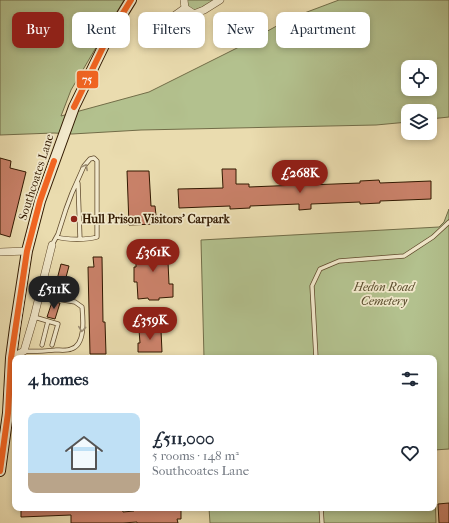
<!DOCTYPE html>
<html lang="en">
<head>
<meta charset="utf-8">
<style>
  body { margin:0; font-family:"IM FELL French Canon",serif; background:#f6f6f7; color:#1f2937; height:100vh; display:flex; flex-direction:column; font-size:15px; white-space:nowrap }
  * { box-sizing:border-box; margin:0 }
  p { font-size:13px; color:#747a83 }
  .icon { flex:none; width:22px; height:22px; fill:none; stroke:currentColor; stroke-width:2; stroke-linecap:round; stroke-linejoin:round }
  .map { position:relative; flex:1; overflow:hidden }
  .drawer { position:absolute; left:12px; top:355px; width:425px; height:156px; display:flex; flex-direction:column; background:#fff; border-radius:8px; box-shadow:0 2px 6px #0003 }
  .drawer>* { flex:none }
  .banner { position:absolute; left:12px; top:12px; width:425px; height:36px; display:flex; gap:8px }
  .buttons { position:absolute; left:401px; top:60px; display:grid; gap:8px }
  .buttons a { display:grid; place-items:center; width:36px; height:36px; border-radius:8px; background:#fff; box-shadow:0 2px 6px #0003; font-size:20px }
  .price { position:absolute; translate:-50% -34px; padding:0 9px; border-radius:14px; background:#8f2418; color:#fff; font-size:13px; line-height:26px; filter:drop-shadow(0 1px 2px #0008) }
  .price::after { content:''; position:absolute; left:50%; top:24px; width:12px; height:9px; margin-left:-6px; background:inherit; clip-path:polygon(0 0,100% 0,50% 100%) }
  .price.active { background:#222; color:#fff }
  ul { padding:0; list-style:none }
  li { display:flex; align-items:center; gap:12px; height:100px; padding:0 16px }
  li+li { border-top:1px solid #e0e1e3 }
  li span { display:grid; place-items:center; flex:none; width:112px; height:80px; border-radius:8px; color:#555 }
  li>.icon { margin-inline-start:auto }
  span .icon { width:48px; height:48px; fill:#fffc; stroke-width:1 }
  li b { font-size:17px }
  h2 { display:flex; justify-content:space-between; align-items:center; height:48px; padding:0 16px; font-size:17px }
  .tag { padding:0 14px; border-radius:8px; background:#fff; box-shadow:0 2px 6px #0003; font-size:14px; line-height:36px }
  .tag.active { background:#8f2418; color:#fff }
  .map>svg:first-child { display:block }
  .green { fill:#b3c18e; stroke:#726d48; fill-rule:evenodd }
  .building { fill:#c98169; stroke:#321901 }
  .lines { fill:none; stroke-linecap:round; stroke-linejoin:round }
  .lane-casing { stroke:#604a2c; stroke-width:5 }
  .street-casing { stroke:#604a2c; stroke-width:8 }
  .secondary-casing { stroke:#321901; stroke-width:12 }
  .lane { stroke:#f1e8cb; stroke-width:3.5 }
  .street { stroke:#f1e8cb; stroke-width:7 }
  .secondary { stroke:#f1e8cb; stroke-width:10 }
  .bus-1-casing { stroke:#f1e8cb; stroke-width:9 }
  .bus-1 { stroke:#f26522; stroke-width:6 }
  .oneway { stroke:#9b8b70 }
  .poi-dot { fill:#8f2418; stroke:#f1e8cb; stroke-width:1.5 }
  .labels { text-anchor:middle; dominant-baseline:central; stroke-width:3.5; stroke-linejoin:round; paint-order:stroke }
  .street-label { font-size:12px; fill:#321901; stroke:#f1e8cb }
  .poi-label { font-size:12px; font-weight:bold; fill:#321901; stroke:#f1e8cb; text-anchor:start }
  .park-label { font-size:12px; font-style:italic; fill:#594b2b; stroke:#f1e8cb }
  .line-badge { stroke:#f1e8cb; stroke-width:1.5 }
  .badge-label { font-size:11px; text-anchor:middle; font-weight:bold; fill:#fff }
</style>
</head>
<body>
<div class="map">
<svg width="449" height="523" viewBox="0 0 449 523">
  <rect width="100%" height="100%" fill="#eadcaf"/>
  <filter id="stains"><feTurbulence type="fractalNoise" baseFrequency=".005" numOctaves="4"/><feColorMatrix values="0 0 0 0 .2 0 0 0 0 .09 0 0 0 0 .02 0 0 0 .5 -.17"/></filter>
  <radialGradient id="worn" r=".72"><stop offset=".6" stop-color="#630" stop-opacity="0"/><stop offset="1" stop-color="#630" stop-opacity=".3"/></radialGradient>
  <path class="green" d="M0,0H124L71,90L61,116L149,92L237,48L291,18L339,0H449V117L430,119V111H408V122L376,125L141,130L72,134L54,133L0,135ZM408,67H430V89H408Z
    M184,0H220L194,14L185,8Z
    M449,209V449L434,450V358H204L201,240L439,227L444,222Z
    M434,466L436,523H210L209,508H434Z"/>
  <path class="building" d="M0,158L11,161L10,168L26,172L10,237L0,234Z
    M222,169H236V184H249V187L299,185V177H309V185L360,183V181L379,180L380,183L431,181V199L380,201V203L360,204V202L311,204V209L299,210V204L250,206V208L230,209V206L179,208L178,189L223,188Z
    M127,171H149L151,206H155L157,224L129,225Z
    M145,247H159V249L172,248V261L168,262L169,284H173V297L159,298V300H149L148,298L138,299L137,282H134V267H136V249H145Z
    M93,257H102L103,322H105L106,354H90L88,267H94Z
    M61,264L69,266L61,296L53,295Z
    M52,302L60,303L55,319L47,317Z
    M139,330H161L162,352H138V343H140Z
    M449,503V523H439L438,504Z
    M21,508H122L123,512L134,511V508H181V519H177L178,523H137V522L123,523H71V515L21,517Z"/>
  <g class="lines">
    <g class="lane-casing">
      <path id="lane" d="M78,183L80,239
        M52,245L58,234L66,209L72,193L84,166L90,159L94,158L97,161V237C88,240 66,240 57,237
        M34,317L58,324L52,345
        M42,345L48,321
        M24,351C35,352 45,351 56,350C60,350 67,351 71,349C86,345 83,318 82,307L75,302L39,296
        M316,358L312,286L320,269L339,261L404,256L433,237L449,222
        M321,508L322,523"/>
    </g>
    <g class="street-casing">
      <path id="street" d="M184,0L185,8L194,14L204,10L220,0
        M164,23L185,8
        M0,252L27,251
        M11,358L24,351L34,317L52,245"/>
    </g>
    <g class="secondary-casing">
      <path id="secondary" d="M0,471L8,413L11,358L15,328L27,251L40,201L74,107L107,39L131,0"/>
    </g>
    <use href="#lane" class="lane"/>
    <use href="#street" class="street"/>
    <use href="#secondary" class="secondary"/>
    <g class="bus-1-casing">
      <path id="bus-1" d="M74,107L107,39L131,0
        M0,471L8,413L11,358L27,251L40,201L54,161"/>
    </g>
    <use href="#bus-1" class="bus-1"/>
  </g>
  <defs><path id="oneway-chevron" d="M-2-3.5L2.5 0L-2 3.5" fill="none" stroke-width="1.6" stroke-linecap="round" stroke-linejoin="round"/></defs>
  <g class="oneway">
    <use href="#oneway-chevron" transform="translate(85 167) rotate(-62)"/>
    <use href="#oneway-chevron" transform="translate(82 329) rotate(96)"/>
  </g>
  <circle class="poi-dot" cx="74" cy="219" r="4"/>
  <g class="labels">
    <g class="street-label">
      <text transform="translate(36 177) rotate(-72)">Southcoates Lane</text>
    </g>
    <g class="poi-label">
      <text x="82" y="219">Hull Prison Visitors' Carpark</text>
    </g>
    <g class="park-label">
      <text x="384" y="287">Hedon Road<tspan x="384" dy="14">Cemetery</tspan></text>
    </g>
  </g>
  <rect class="line-badge" x="76" y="70" width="23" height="19" rx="4" fill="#f26522"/>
  <g class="badge-label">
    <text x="87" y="83">75</text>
  </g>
  <rect width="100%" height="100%" filter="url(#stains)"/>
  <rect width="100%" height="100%" fill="url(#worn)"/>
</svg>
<div class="buttons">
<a><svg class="icon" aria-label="locate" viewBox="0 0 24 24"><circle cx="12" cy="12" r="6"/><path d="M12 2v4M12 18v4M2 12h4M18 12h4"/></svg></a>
<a><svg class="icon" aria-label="layers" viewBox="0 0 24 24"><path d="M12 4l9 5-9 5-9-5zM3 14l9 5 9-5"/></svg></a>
</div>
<b class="price" style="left:300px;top:194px">£268K</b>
<b class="price" style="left:153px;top:273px">£361K</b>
<b class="price active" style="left:54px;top:310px">£511K</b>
<b class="price" style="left:150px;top:341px">£359K</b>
<div class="banner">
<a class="tag active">Buy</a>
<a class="tag">Rent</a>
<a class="tag">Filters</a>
<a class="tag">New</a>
<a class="tag">Apartment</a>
</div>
<section class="drawer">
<h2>4 homes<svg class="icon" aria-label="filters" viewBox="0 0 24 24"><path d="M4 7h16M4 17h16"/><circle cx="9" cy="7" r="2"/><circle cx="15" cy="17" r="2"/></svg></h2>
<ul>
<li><span style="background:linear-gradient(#bfe0f5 75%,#b9a48a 0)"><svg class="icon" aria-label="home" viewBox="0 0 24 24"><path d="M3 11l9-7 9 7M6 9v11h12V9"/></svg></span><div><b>£511,000</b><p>5 rooms · 148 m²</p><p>Southcoates Lane</p></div><svg class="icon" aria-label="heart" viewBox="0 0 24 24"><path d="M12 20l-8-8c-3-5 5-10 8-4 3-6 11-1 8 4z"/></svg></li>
</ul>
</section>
</div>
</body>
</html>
